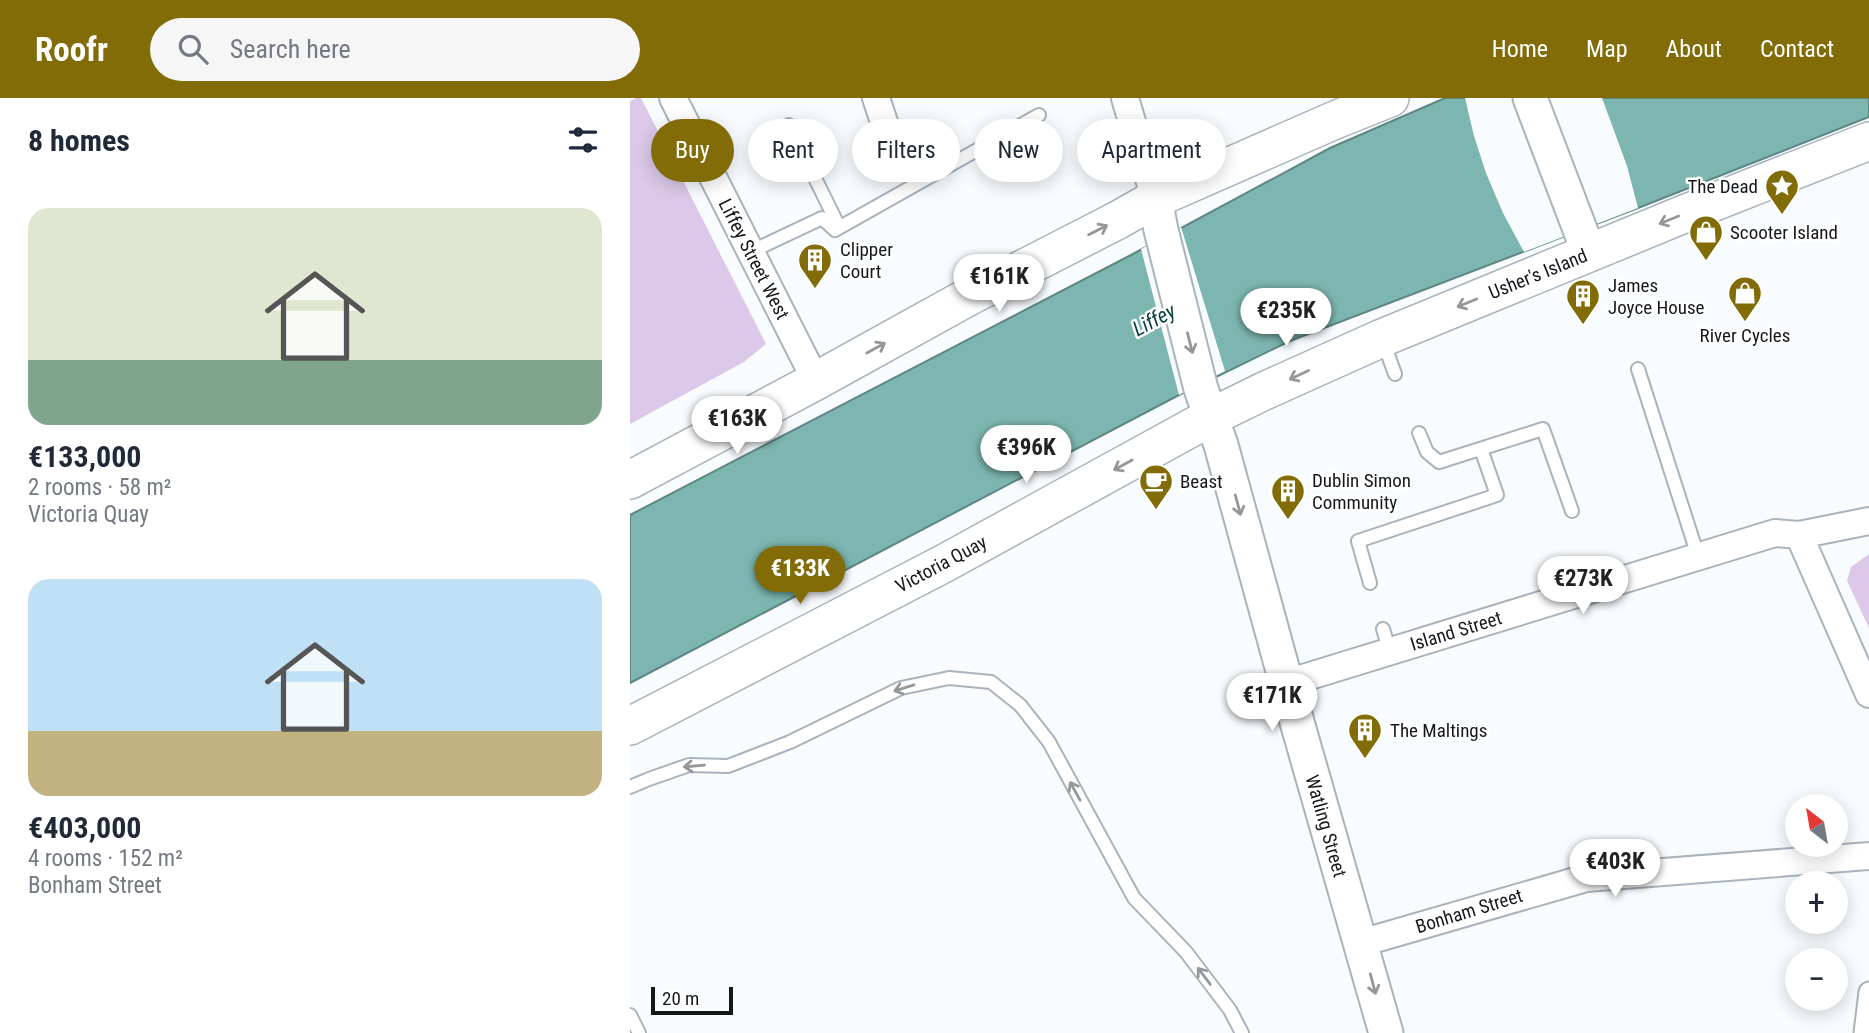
<!DOCTYPE html>
<html lang="en">
<head>
<meta charset="utf-8">
<style>
  body { margin:0; font-family:"Roboto Condensed",sans-serif; background:#f6f6f7; color:#1f2937; height:100vh; display:flex; flex-direction:column; font-size:26px; white-space:nowrap }
  * { box-sizing:border-box; margin:0 }
  p { font-size:23px; color:#747a83 }
  .icon { flex:none; width:38px; height:38px; fill:none; stroke:currentColor; stroke-width:2; stroke-linecap:round; stroke-linejoin:round }
  .map { position:relative; flex:1; overflow:hidden }
  .drawer { display:flex; flex-direction:column; background:#fff; width:630px }
  .drawer>* { flex:none }
  .guide { position:absolute; left:21px; top:21px; width:665px; height:63px; display:flex; gap:14px }
  .needle { width:46px; rotate:329deg }
  .tools { position:absolute; left:1155px; top:696px; display:grid; gap:14px }
  .tools a { display:grid; place-items:center; width:63px; height:63px; border-radius:50%; background:#fff; box-shadow:0 4px 18px #0003; font-size:35px }
  .scale { position:absolute; left:21px; bottom:18px; width:82px; box-sizing:border-box; padding-left:7px; border:4px solid #14181c; border-top:0; font-size:19px; line-height:24px; white-space:nowrap; color:#14181c; -webkit-text-stroke:5px #fff; paint-order:stroke }
  .price { position:absolute; translate:-50% -60px; padding:0 16px; border-radius:24px; background:#fff; color:#222; font-size:23px; line-height:46px; filter:drop-shadow(0 2px 4px #0008) }
  .price::after { content:''; position:absolute; left:50%; top:42px; width:21px; height:16px; margin-left:-10px; background:inherit; clip-path:polygon(0 0,100% 0,50% 100%) }
  .price.active { background:#826c07; color:#fff }
  ul { padding:0; list-style:none }
  li { display:grid; align-content:center; gap:14px; height:371px; padding:0 28px }
  li span { display:grid; place-items:center; height:217px; border-radius:21px; color:#555 }
  li>.icon { margin-inline-start:auto }
  span .icon { width:126px; height:126px; fill:#fffc; stroke-width:1 }
  li b { font-size:30px }
  h2 { display:flex; justify-content:space-between; align-items:center; height:84px; padding:0 28px; font-size:30px }
  .pill { padding:0 24px; border-radius:32px; background:#fff; box-shadow:0 4px 18px #0003; font-size:24px; line-height:63px }
  .pill.active { background:#826c07; color:#fff }
  header { display:flex; align-items:center; gap:42px; box-sizing:border-box; height:98px; padding:0 35px; background:#826c07; color:#fff }
  header strong { font-size:33px }
  nav { display:flex; gap:38px; margin-inline-start:auto; font-size:24px }
  .search { width:490px; height:63px; background:#f6f6f7; display:flex; align-items:center; gap:18px; box-sizing:border-box; padding:0 24px; border-radius:38px; color:#747a83; font-size:26px }
  main { display:flex; flex:1; min-height:0 }
  .map>svg:first-child { display:block }
  .green { fill:#dcc8e8 }
  .water { fill:#7db6b0; stroke:#5e8784; stroke-width:2 }
  .pier { fill:#f9fcfe }
  .lines { fill:none; stroke-linecap:round; stroke-linejoin:round }
  .service-casing { stroke:#a8b3be; stroke-width:16 }
  .pedestrian-casing { stroke:#a8b3be; stroke-width:23 }
  .minor-casing { stroke:#a8b3be; stroke-width:30 }
  .tertiary-casing { stroke:#a8b3be; stroke-width:37 }
  .secondary-casing { stroke:#a8b3be; stroke-width:40 }
  .service { stroke:#fff; stroke-width:12 }
  .pedestrian { stroke:#fff; stroke-width:19 }
  .minor { stroke:#fff; stroke-width:26 }
  .tertiary { stroke:#fff; stroke-width:33 }
  .secondary { stroke:#fff; stroke-width:37 }
  .oneway { stroke:#959799 }
  .labels { text-anchor:middle; dominant-baseline:central; stroke-width:5; stroke-linejoin:round; paint-order:stroke }
  .poi-label { font-size:19px; fill:#14181c; stroke:#fff; text-anchor:start }
  .street-label { font-size:19px; fill:#14181c; stroke:#fff }
  .water-label { font-size:21px; font-style:italic; fill:#0c423e; stroke:#fff }
</style>
</head>
<body>
<header>
<strong>Roofr</strong>
<div class="search"><svg class="icon" aria-label="search" viewBox="0 0 24 24"><circle cx="10" cy="10" r="6"/><path d="M15 15l6 6"/></svg>Search here</div>
<nav><a>Home</a><a>Map</a><a>About</a><a>Contact</a></nav>
</header>
<main>
<section class="drawer">
<h2>8 homes<svg class="icon" aria-label="filters" viewBox="0 0 24 24"><path d="M4 7h16M4 17h16"/><circle cx="9" cy="7" r="2"/><circle cx="15" cy="17" r="2"/></svg></h2>
<ul>
<li><span style="background:linear-gradient(#dfe7d0 70%,#7fa58c 0)"><svg class="icon" aria-label="home" viewBox="0 0 24 24"><path d="M3 11l9-7 9 7M6 9v11h12V9"/></svg></span><div><b>€133,000</b><p>2 rooms · 58 m²</p><p>Victoria Quay</p></div></li>
<li><span style="background:linear-gradient(#bfe0f5 70%,#c2b280 0)"><svg class="icon" aria-label="home" viewBox="0 0 24 24"><path d="M3 11l9-7 9 7M6 9v11h12V9"/></svg></span><div><b>€403,000</b><p>4 rooms · 152 m²</p><p>Bonham Street</p></div></li>
</ul>
</section>
<div class="map">
<svg width="1239" height="935" viewBox="0 0 1239 935">
  <rect width="100%" height="100%" fill="#f9fcfe"/>
  <path class="green" d="M6,0H11L136,246L114,264L0,326V3Z
    M1239,456V530L1217,483L1221,469Z"/>
  <path class="water" d="M815,0H1239V19L1008,110L660,243L549,297L0,585V417L501,157L700,50Z"/>
  <path class="pier" d="M835,0H972L997,68L1008,110L894,154L873,115L856,75L844,38Z
    M551,129L595,273L549,297L511,151Z"/>
  <g class="lines">
    <g class="service-casing">
      <path id="service" d="M159,27L209,129
        M120,154L192,120L205,132L409,17
        M753,243L765,276
        M1008,271L1068,458
        M789,335L797,354L809,364L913,331L942,413
        M740,485L728,443L867,397L851,351
        M753,531L760,554
        M0,689L19,681L59,667L98,668L160,644L271,590L319,580L361,584L390,607L419,644L504,800L556,854L600,912L612,935
        M0,917L9,935"/>
    </g>
    <g class="pedestrian-casing">
      <path id="pedestrian" d="M1234,935L1239,894"/>
    </g>
    <g class="minor-casing">
      <path id="minor" d="M43,0L186,283
        M246,0L262,48
        M495,0L525,101
        M1169,437L1239,596
        M657,585L1145,435L1169,437L1239,423
        M731,845L956,780L1239,758"/>
    </g>
    <g class="tertiary-casing">
      <path id="tertiary" d="M900,0L959,155
        M525,101L531,132L571,291L591,347L667,624L756,935"/>
    </g>
    <g class="secondary-casing">
      <path id="secondary" d="M0,382L186,283L338,199L488,122L525,101L705,22L760,0
        M0,628L313,466L581,319L634,293L752,240L1054,116L1239,43"/>
    </g>
    <use href="#service" class="service"/>
    <use href="#pedestrian" class="pedestrian"/>
    <use href="#minor" class="minor"/>
    <use href="#tertiary" class="tertiary"/>
    <use href="#secondary" class="secondary"/>
  </g>
  <defs><path id="oneway-shaft" d="M-6 0H5M1.5-3L5.5 0L1.5 3" fill="none" stroke-width="1.6" stroke-linecap="round" stroke-linejoin="round" transform="scale(1.75)"/></defs>
  <g class="oneway">
    <use href="#oneway-shaft" transform="translate(1039 122) rotate(158)"/>
    <use href="#oneway-shaft" transform="translate(468 132) rotate(-27)"/>
    <use href="#oneway-shaft" transform="translate(837 205) rotate(158)"/>
    <use href="#oneway-shaft" transform="translate(560 245) rotate(76)"/>
    <use href="#oneway-shaft" transform="translate(246 250) rotate(-29)"/>
    <use href="#oneway-shaft" transform="translate(669 277) rotate(155)"/>
    <use href="#oneway-shaft" transform="translate(493 367) rotate(151)"/>
    <use href="#oneway-shaft" transform="translate(608 407) rotate(75)"/>
    <use href="#oneway-shaft" transform="translate(274 590) rotate(163)"/>
    <use href="#oneway-shaft" transform="translate(64 668) rotate(175)"/>
    <use href="#oneway-shaft" transform="translate(445 693) rotate(-119)"/>
    <use href="#oneway-shaft" transform="translate(574 878) rotate(-127)"/>
    <use href="#oneway-shaft" transform="translate(743 886) rotate(75)"/>
  </g>
  <defs>
    <g id="sight-pin" transform="scale(1.75)"><path d="M0 17L-7.5 6A9.5 9.5 0 1 1 7.5 6Z" fill="#826c07" stroke="#fff"/><path d="M0-6L1.8-2.2L6-1.7L2.9 1.2L3.7 5.4L0 3.3L-3.7 5.4L-2.9 1.2L-6-1.7L-1.8-2.2Z" fill="#fff"/></g>
    <g id="shop-pin" transform="scale(1.75)"><path d="M0 17L-7.5 6A9.5 9.5 0 1 1 7.5 6Z" fill="#826c07" stroke="#fff"/><path d="M-5-2.5h2.3a2.7 3.5 0 0 1 5.4 0H5L5.5 6h-11ZM-1.5-2.5h3a1.5 2.3 0 0 0-3 0Z" fill="#fff"/></g>
    <g id="building-pin" transform="scale(1.75)"><path d="M0 17L-7.5 6A9.5 9.5 0 1 1 7.5 6Z" fill="#826c07" stroke="#fff"/><path d="M-4-6H4V6H1V3H-1V6H-4ZM-2.5-4.3h1.7v1.8h-1.7ZM.8-4.3h1.7v1.8H.8ZM-2.5-1h1.7V.8h-1.7ZM.8-1h1.7V.8H.8Z" fill="#fff"/></g>
    <g id="cafe-pin" transform="scale(1.75)"><path d="M0 17L-7.5 6A9.5 9.5 0 1 1 7.5 6Z" fill="#826c07" stroke="#fff"/><path d="M-5.5-4.5H6V0H3Q3 3.5 0 3.5H-2.5Q-5.5 3.5-5.5 0ZM3-3.2v2h1.7v-2ZM-6 4.5H4V6H-6Z" fill="#fff"/></g>
  </defs>
  <g fill-rule="evenodd">
    <use href="#sight-pin" x="1152" y="88"/>
    <use href="#shop-pin" x="1076" y="134"/>
    <use href="#building-pin" x="185" y="162"/>
    <use href="#shop-pin" x="1115" y="195"/>
    <use href="#building-pin" x="953" y="198"/>
    <use href="#cafe-pin" x="526" y="383"/>
    <use href="#building-pin" x="658" y="393"/>
    <use href="#building-pin" x="735" y="632"/>
  </g>
  <g class="labels">
    <g class="poi-label">
      <text x="1128" y="88" text-anchor="end">The Dead</text>
      <text x="1100" y="134">Scooter Island</text>
      <text x="210" y="151">Clipper<tspan x="210" dy="22">Court</tspan></text>
      <text x="978" y="187">James<tspan x="978" dy="22">Joyce House</tspan></text>
      <text x="1115" y="237" text-anchor="middle">River Cycles</text>
      <text x="682" y="382">Dublin Simon<tspan x="682" dy="22">Community</tspan></text>
      <text x="550" y="383">Beast</text>
      <text x="760" y="632">The Maltings</text>
    </g>
    <g class="street-label">
      <text transform="translate(124 161) rotate(63)">Liffey Street West</text>
      <text transform="translate(908 176) rotate(-22)">Usher's Island</text>
      <text transform="translate(311 466) rotate(-28)">Victoria Quay</text>
      <text transform="translate(826 533) rotate(-17)">Island Street</text>
      <text transform="translate(696 728) rotate(74)">Watling Street</text>
      <text transform="translate(839 813) rotate(-17)">Bonham Street</text>
    </g>
    <g class="water-label">
      <text transform="translate(524 222) rotate(-28)">Liffey</text>
    </g>
  </g>
</svg>
<div class="tools">
<a><svg class="needle" viewBox="-14 -14 28 28"><path d="M0-13l5 13h-10z" fill="#e53935"/><path d="M0 13l5-13h-10z" fill="#747a83"/></svg></a>
<a>+</a>
<a>−</a>
</div>
<div class="scale">20 m</div>
<b class="price" style="left:369px;top:216px">€161K</b>
<b class="price" style="left:656px;top:250px">€235K</b>
<b class="price" style="left:107px;top:358px">€163K</b>
<b class="price" style="left:396px;top:387px">€396K</b>
<b class="price active" style="left:170px;top:508px">€133K</b>
<b class="price" style="left:953px;top:518px">€273K</b>
<b class="price" style="left:642px;top:635px">€171K</b>
<b class="price" style="left:985px;top:801px">€403K</b>
<div class="guide">
<a class="pill active">Buy</a>
<a class="pill">Rent</a>
<a class="pill">Filters</a>
<a class="pill">New</a>
<a class="pill">Apartment</a>
</div>
</div>
</main>
</body>
</html>
